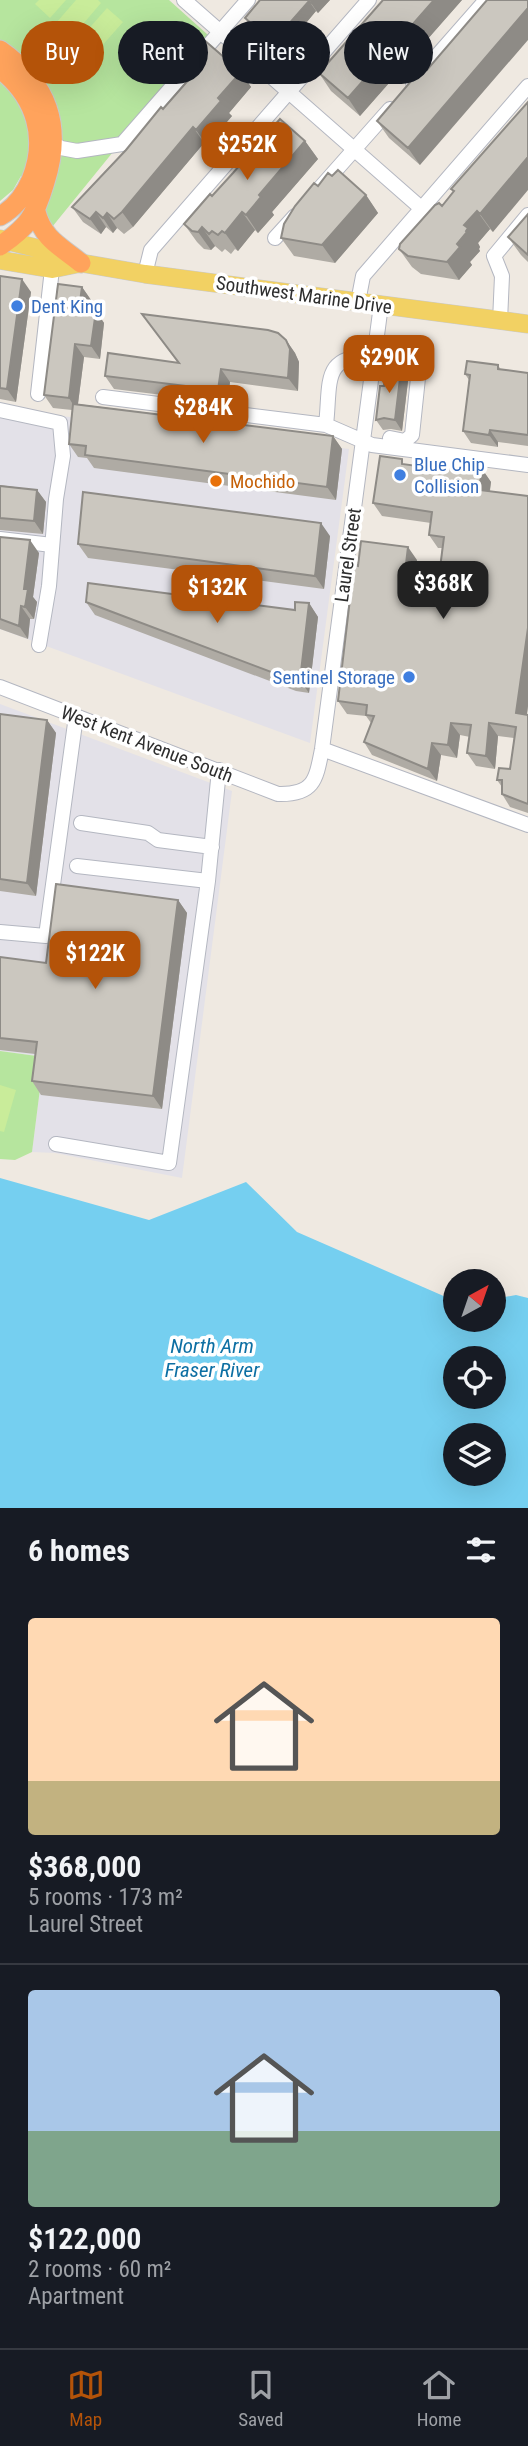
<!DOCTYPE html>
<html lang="en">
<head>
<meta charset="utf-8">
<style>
  body { margin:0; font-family:"Roboto Condensed",sans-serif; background:#242831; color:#f1f3f6; height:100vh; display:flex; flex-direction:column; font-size:26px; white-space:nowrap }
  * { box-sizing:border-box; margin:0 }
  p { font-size:23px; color:#9ea1a6 }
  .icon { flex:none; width:38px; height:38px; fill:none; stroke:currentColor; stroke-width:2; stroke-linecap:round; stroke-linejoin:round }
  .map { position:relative; height:1508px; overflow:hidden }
  .side { display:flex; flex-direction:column; background:#171b24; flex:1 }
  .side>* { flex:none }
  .hud { position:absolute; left:21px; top:21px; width:486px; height:63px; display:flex; gap:14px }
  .needle { width:46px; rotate:40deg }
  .controls { position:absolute; left:443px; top:1269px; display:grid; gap:14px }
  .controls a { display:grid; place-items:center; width:63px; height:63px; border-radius:50%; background:#171b24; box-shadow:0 7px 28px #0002; font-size:35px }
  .price { position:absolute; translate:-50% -60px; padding:0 16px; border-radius:14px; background:#b45309; color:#fff; font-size:23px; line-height:46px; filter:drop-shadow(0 2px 4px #0008) }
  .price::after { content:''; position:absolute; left:50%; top:42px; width:21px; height:16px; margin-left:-10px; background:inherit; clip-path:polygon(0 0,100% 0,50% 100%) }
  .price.active { background:#222; color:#fff }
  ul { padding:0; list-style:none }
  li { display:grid; align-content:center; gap:14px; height:371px; padding:0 28px }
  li+li { border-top:2px solid #363941 }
  li span { display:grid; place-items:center; height:217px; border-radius:7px; color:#555 }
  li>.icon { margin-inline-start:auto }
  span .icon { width:126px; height:126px; fill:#fffc; stroke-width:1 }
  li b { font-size:30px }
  h2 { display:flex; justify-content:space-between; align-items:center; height:84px; padding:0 28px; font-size:30px }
  .pill { padding:0 24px; border-radius:32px; background:#171b24; box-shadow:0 7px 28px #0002; font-size:24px; line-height:63px }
  .pill.active { background:#b45309; color:#fff }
  .tab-bar { display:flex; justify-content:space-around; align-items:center; height:98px; border-top:2px solid #363941; background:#171b24; font-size:19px; color:#9ea1a6 }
  .tab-bar a { display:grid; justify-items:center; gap:4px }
  .tab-bar .active { color:#b45309 }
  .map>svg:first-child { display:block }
  .industrial { fill:#e3e1e8 }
  .green { fill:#b6e59e }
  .pitch { fill:#c9ec9a }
  .water { fill:#75cff0; fill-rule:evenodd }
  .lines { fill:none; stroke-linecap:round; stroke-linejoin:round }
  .minor-casing { stroke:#b4b7c1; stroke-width:16 }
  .major-casing { stroke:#c9c9c9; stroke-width:19 }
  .highway-casing { stroke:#c9c9c9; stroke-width:21 }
  .minor { stroke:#fff; stroke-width:14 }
  .major { stroke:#f2d163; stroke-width:18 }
  .highway { stroke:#ffa35c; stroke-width:19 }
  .wall { fill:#afaba4 }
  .shaded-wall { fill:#8e8b86 }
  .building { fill:#cbc7bf; stroke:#8e8b86; stroke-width:2 }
  .shop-dot { fill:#3f7fe0; stroke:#fff; stroke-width:2.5 }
  .food-dot { fill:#e8710a; stroke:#fff; stroke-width:2.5 }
  .labels { text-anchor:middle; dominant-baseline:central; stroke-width:7; stroke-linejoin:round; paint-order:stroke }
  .street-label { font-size:19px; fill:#2e2e2e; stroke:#fff }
  .shop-label { font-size:19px; fill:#366cbe; stroke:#fff; text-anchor:start }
  .food-label { font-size:19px; fill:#c56008; stroke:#fff; text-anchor:start }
  .water-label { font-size:21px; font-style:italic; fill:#0d6fa3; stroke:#fff }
</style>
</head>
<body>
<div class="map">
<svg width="528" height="1508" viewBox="0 0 528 1508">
  <rect width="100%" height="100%" fill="#efe9e1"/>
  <path class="industrial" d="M0,409L349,449L310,743L0,629Z
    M0,704L232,791L182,1178L55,1153L32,1152L44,1057L0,1051Z"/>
  <path class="green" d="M0,0H169L208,35L48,232L43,216L55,170L0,44Z
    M0,77L18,97L32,138L24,176H21L13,190L0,201Z
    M0,1051L44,1057L32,1152L15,1160L0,1159Z"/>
  <path class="pitch" d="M39,0H66L50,18L35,4Z
    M76,0H98L101,3L72,37L56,23Z
    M107,8L123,22L93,56L77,42Z
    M0,1085L16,1090L4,1132L0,1131Z"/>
  <path class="water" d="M0,1178L149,1220L246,1182L297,1232L455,1301V1320H494V1299L516,1295L528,1298V1508H0ZM455,1358H494V1396H455ZM455,1435H494V1474H455Z"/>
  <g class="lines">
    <g class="minor-casing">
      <path id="minor" d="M184,0L421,208
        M413,83L486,0
        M53,143L61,148L77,151L122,144L248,0
        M320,188L390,109
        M275,238L295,216
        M145,274L151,250L369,0
        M358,302L363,276L528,86
        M500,321L502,276L494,256L528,215
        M38,394L52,269
        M103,397L326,425L372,445L528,465
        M0,410L60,423L63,456L56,499L49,586L39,645
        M326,425C331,382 321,354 375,356
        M390,438L405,441L412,435L418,378
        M0,539L52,545
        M0,687L278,794C314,795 316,780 322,749L381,305
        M322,749L528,825
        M81,823L148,833L158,840L212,847
        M77,866L208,881
        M0,932L46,936L76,716
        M56,1144L169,1163L208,881L219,770"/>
    </g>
    <g class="major-casing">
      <path id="major" d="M0,239L52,252L81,263L145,274L528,324
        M0,260L52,269L81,263"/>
    </g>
    <g class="highway-casing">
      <path id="highway" d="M0,50C48,84 63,126 45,182C35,216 29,226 0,246
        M0,69C36,97 48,138 31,180C24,196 15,208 0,216
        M36,212C43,239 60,246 81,263"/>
    </g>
    <use href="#minor" class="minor"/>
    <use href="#major" class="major"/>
    <use href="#highway" class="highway"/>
  </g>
  <path class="wall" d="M260,0H330L318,13L316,11L281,53L252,28L245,18Z
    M383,0H462L360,116L331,91L319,73Z
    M186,59L241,72L251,87L229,113L232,116L207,145L204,143L133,227L124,234L117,228L113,233L106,227L101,234L83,222L72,207L163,109L195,72Z
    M427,70L420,165L389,138L377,121Z
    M528,102L493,232L490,229L478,243L480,247L479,249L480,251L470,262L472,265L459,280L421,274L412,267L399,249L442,206L453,191L451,189Z
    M305,141L318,159L272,212L274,215L258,233L255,230L238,251L235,249L231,254L225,249L222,252L215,246L211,250L204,249L197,242L184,224L212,196Z
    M332,176L366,195L378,213L335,263L294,256L281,238L318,186Z
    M528,214V262L521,255L508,237Z
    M0,276L31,292L16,402L0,399Z
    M82,287L91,300L89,310L96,311L104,323L100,359L84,357L78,404L333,436L342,449L336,500L94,468L87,458L78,457L69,444L72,410L53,408L44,395Z
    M142,314L286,340L295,353L299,362L298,391L230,382L227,403L114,389L105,376L178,363Z
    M498,365L501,370L528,373V446L498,442V447L471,443L463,431L469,380L465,374Z
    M408,381L402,431L391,429L383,430L376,420L384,386Z
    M406,464L424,467L482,469L491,482L490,491L528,706L527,715H528V813L510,807L502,794V787L497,780L510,769L514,738L498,736L495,769L476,766L467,753L470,737L460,735L457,758L441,755L437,781L372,755L364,742L371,723L366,716L347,714L338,701L358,566L417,560L415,573L439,576L442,548H438L429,535L431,523L382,516L373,503Z
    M0,485L37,490L46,502L43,534L0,530Z
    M330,536L324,589L88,558L78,544Z
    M0,537L39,553L33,597L37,602L34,619H30L28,639L0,629Z
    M86,602L295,610L309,603L318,617L309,693L296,691L95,615Z
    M0,714L47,720L56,733L36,896L0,891Z
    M178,900L187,913L162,1109L41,1095L32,1081L35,1054L0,1050V957L46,963Z"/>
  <path class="shaded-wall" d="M313,0H330L318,13L311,3Z
    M434,0H462L360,116L348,98Z
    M309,1L316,11L281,53L273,42Z
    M528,8V40L420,165L408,148Z
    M241,72L251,87L229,113L232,116L207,145L196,130L218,98Z
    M193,127L204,143L133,227L122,212Z
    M305,141L318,159L272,212L274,215L258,233L246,215L259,195Z
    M528,157V190L493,232L480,214Z
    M366,195L378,213L335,263L322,245Z
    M477,211L490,229L478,243L480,247L479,249L480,251L470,262L472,265L459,280L447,262L457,244L464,225Z
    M96,212L106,227L101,234L90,219Z
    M242,212L255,230L238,251L225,233Z
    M107,213L117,228L113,233L103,218Z
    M202,227L215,246L211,250L198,232Z
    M22,279L31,292L16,402L7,389Z
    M82,287L91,300L88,321L79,309Z
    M96,311L104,323L100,359L91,346Z
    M286,340L295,353L299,362L298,391L288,378Z
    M75,344L84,357L77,411L69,398Z
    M221,369L230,382L227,403L218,390Z
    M401,370L408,381L402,431L395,420Z
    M490,430L498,442V447L489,435Z
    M333,436L342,449L336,500L327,487Z
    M482,469L491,482L488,502L479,490Z
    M37,490L46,502L43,534L34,521Z
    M321,523L330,536L324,589L315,576Z
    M30,540L39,553L33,597L37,602L34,619L25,607L24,589Z
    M408,547L417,560L414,584L405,572Z
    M309,603L318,617L309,693L300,680Z
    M21,606L30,619L28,639L19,626Z
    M528,628V706L525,726L516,713Z
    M47,720L56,733L36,896L27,883Z
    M451,723L460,735L457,758L448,745Z
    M489,723L498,736L495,769L486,756Z
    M432,743L441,755L437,781L428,769Z
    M178,900L187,913L162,1109L153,1096Z"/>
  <path class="building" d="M260,0H313L311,3L309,1L273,42L245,18Z
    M383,0H434L348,98L319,73Z
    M487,0H528V8L408,148L377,121L423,67L427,70Z
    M203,39L241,72L218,98L221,101L196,130L193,127L122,212L114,219L107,213L103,218L96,212L90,219L72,207L126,150L161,107L163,109L198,69L186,59Z
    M528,102V157L480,214L477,211L464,225L468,228L466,231L467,232L457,244L460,247L447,262L408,256L399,249L400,244L435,205L439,203L442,206L454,191L451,189Z
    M280,119L305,141L259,195L261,197L246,215L242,212L225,233L222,231L218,235L212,231L209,234L202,227L198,232L192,231L184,224L210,194L212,196L233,173Z
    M338,170L366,195L322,245L281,238L284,224L295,206L314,183L318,186L328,173L332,176Z
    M528,214V255L508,237Z
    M0,276L22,279L7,389L0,388Z
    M58,284L82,287L79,309L96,311L91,346L75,344L69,398L44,395Z
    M142,314L268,330L278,333L286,340L290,349L288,378L221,369L218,390L105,376L108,353L179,363Z
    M467,361L498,365V369L528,373V435L490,430L489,435L463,431L470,375L465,374Z
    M386,368L401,370L395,420L384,418L376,420L380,386H384Z
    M73,404L333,436L327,487L85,455L86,446L69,444Z
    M380,456L402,459V464L424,467L425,461L482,469L479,490L528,496V628L516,713L528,715V804L502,794V780H497L499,768L510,769L516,727L489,723L486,756L467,753L471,725L451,723L448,745L432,743L428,769L364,742L374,716L366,715L367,705L338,701L354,565L358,566L361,541L408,547L405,572L439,576L444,537L429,535L432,512L373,503Z
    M0,486L37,490L34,521L0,518Z
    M83,492L321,523L315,576L78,544Z
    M0,537L30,540L24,589H28L25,607L21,606L19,626L0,619Z
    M88,583L295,610V602L309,603L300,680L287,678L86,602Z
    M0,714L47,720L27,883L0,879Z
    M56,884L178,900L153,1096L32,1081L37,1042L0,1038V957L46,963Z"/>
  <g class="shop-dot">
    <circle cx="17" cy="306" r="7"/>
    <circle cx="400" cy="475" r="7"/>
    <circle cx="409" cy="677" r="7"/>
  </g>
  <circle class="food-dot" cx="216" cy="481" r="7"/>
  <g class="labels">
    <g class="street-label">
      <text transform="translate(304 295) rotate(8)">Southwest Marine Drive</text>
      <text transform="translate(348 555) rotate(-82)">Laurel Street</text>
      <text transform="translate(147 744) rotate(21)">West Kent Avenue South</text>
    </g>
    <g class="shop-label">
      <text x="31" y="306">Dent King</text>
      <text x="414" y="464">Blue Chip<tspan x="414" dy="22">Collision</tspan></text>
      <text x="395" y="677" text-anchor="end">Sentinel Storage</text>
    </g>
    <g class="food-label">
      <text x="230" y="481">Mochido</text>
    </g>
    <g class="water-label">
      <text x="212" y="1346">North Arm<tspan x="212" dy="24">Fraser River</tspan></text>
    </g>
  </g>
</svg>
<div class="controls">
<a><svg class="needle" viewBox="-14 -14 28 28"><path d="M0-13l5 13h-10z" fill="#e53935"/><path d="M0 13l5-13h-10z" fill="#9ea1a6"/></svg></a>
<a><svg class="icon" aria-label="locate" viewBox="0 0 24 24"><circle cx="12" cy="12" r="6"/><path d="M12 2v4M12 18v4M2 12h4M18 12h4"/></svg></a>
<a><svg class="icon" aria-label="layers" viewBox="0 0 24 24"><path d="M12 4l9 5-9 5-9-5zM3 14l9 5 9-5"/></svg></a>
</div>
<b class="price" style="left:247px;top:182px">$252K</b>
<b class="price" style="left:389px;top:395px">$290K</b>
<b class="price" style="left:203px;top:445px">$284K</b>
<b class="price active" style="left:443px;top:621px">$368K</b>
<b class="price" style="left:217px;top:625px">$132K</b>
<b class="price" style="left:95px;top:991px">$122K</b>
<div class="hud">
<a class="pill active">Buy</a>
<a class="pill">Rent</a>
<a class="pill">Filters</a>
<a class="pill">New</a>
</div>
</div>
<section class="side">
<h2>6 homes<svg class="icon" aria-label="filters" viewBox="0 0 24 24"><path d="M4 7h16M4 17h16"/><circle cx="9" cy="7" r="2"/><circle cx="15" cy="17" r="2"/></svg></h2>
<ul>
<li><span style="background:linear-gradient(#ffd9b3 75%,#c2b280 0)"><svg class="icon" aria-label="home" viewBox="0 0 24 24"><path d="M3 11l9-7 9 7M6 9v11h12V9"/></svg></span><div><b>$368,000</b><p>5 rooms · 173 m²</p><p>Laurel Street</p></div></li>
<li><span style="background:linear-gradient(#a9c7e8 65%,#7fa58c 0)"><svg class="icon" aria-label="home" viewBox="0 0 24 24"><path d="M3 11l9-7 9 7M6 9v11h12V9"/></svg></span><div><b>$122,000</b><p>2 rooms · 60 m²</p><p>Apartment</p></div></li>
</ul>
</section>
<nav class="tab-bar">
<a class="active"><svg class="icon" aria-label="map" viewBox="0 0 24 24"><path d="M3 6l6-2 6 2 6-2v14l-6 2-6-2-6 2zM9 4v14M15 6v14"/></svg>Map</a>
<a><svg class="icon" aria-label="saved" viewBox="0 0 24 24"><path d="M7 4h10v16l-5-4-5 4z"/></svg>Saved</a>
<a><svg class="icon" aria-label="home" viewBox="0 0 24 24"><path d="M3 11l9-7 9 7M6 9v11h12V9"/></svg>Home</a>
</nav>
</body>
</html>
